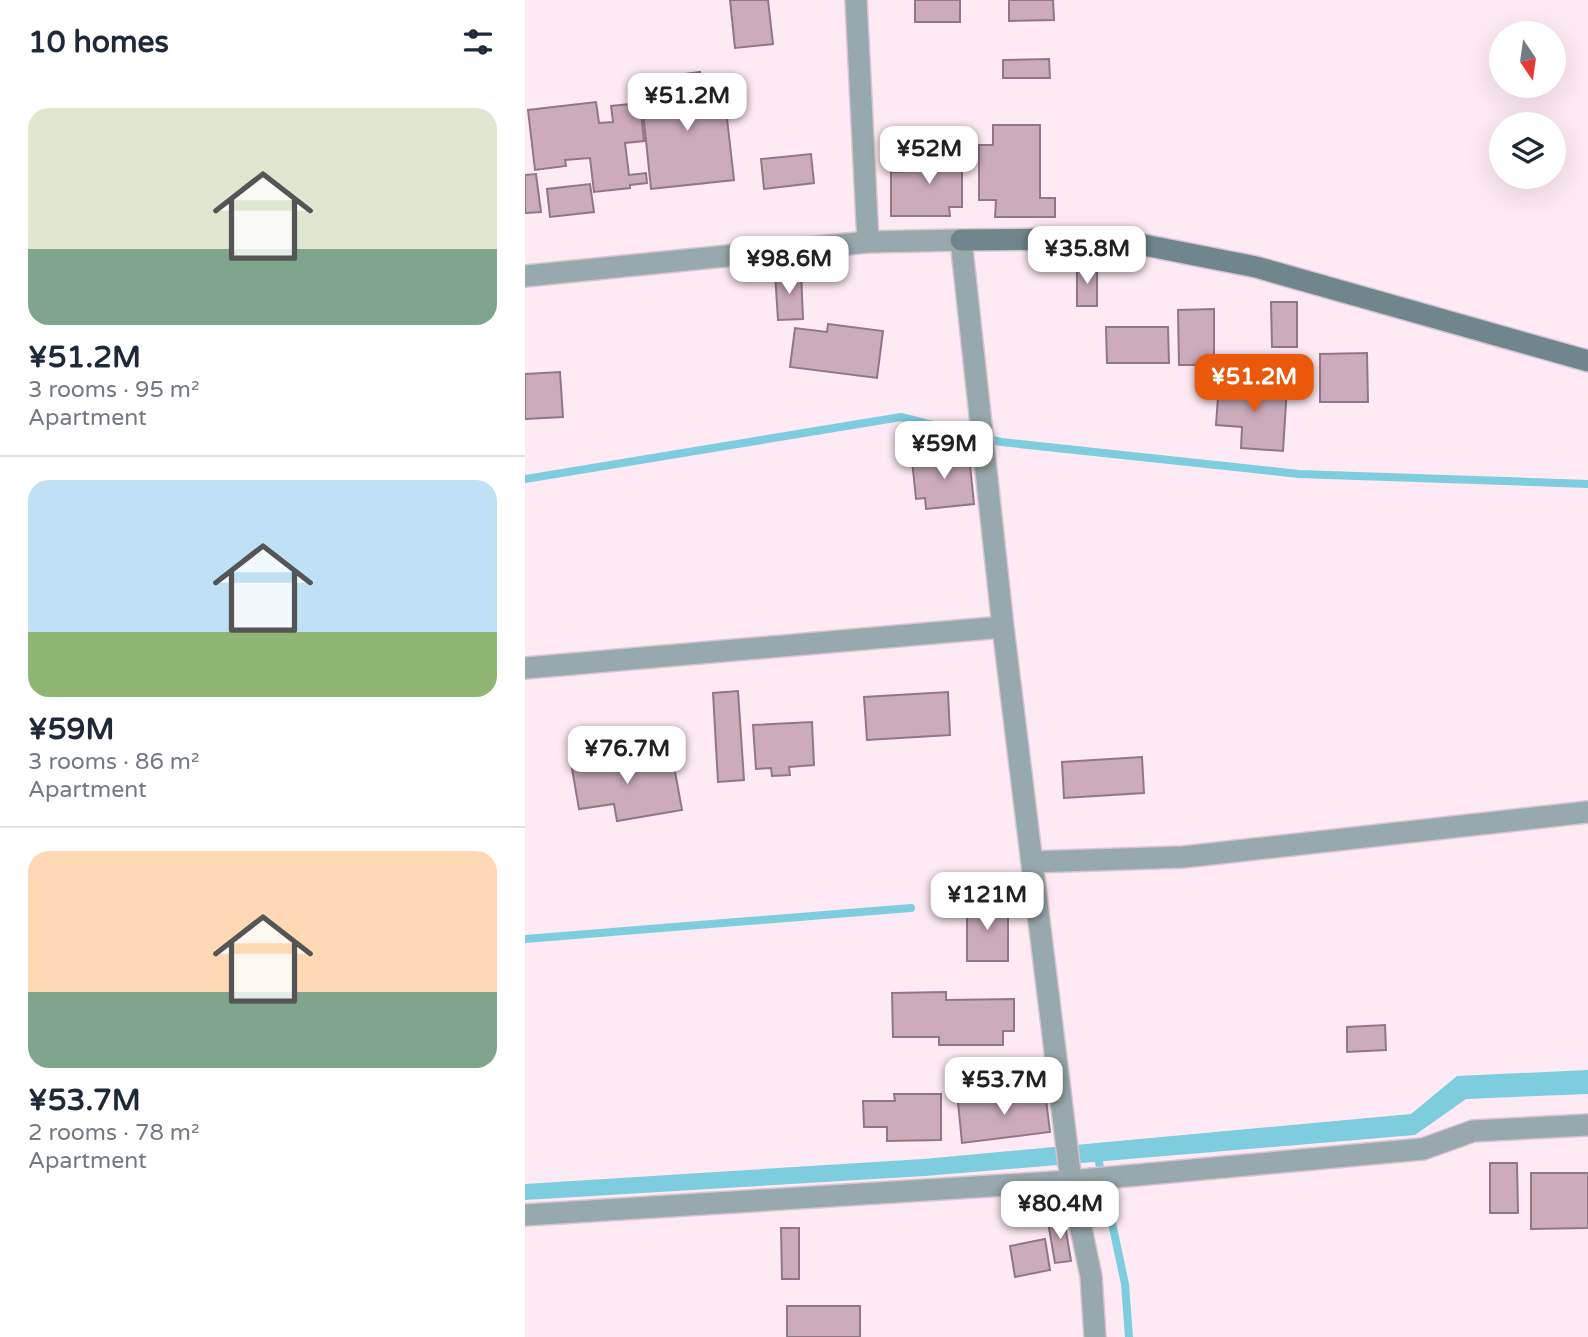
<!DOCTYPE html>
<html lang="en">
<head>
<meta charset="utf-8">
<style>
  body { margin:0; font-family:"Varela Round",sans-serif; background:#f2f2f3; color:#1f2937; height:100vh; display:flex; flex-direction:column; font-size:26px; white-space:nowrap }
  * { box-sizing:border-box; margin:0 }
  p { font-size:23px; color:#747a83 }
  .icon { flex:none; width:38px; height:38px; fill:none; stroke:currentColor; stroke-width:2; stroke-linecap:round; stroke-linejoin:round }
  .map { position:relative; flex:1; overflow:hidden }
  .drawer { display:flex; flex-direction:column; background:#fff; width:525px }
  .drawer>* { flex:none }
  .needle { width:46px; rotate:167deg }
  .tools { position:absolute; left:964px; top:21px; display:grid; gap:14px }
  .tools a { display:grid; place-items:center; width:77px; height:77px; border-radius:50%; background:#fff; box-shadow:0 7px 28px #0002; font-size:35px }
  .price { position:absolute; translate:-50% -60px; padding:0 16px; border-radius:14px; background:#fff; color:#222; font-size:23px; line-height:46px; filter:drop-shadow(0 2px 4px #0008) }
  .price::after { content:''; position:absolute; left:50%; top:42px; width:21px; height:16px; margin-left:-10px; background:inherit; clip-path:polygon(0 0,100% 0,50% 100%) }
  .price.on { background:#ea580c; color:#fff }
  ul { padding:0; list-style:none }
  li { display:grid; align-content:center; gap:14px; height:371px; padding:0 28px }
  li+li { border-top:2px solid #e0e1e3 }
  li span { display:grid; place-items:center; height:217px; border-radius:21px; color:#555 }
  li>.icon { margin-inline-start:auto }
  span .icon { width:126px; height:126px; fill:#fffc; stroke-width:1 }
  li b { font-size:30px }
  h2 { display:flex; justify-content:space-between; align-items:center; height:84px; padding:0 28px; font-size:30px }
  main { display:flex; flex:1; min-height:0 }
  .map>svg:first-child { display:block }
  .water { fill:#7dcdde }
  .lines { fill:none; stroke-linecap:round; stroke-linejoin:round }
  .stream { stroke:#7dcdde; stroke-width:8 }
  .building { fill:#cbabbc; stroke:#937686; stroke-width:2 }
  .street-casing { stroke:#d8c5cf; stroke-width:24 }
  .secondary-casing { stroke:#d8c5cf; stroke-width:24 }
  .street { stroke:#98a9ad; stroke-width:21 }
  .secondary { stroke:#6e868c; stroke-width:21 }
</style>
</head>
<body>
<main>
<section class="drawer">
<h2>10 homes<svg class="icon" aria-label="filters" viewBox="0 0 24 24"><path d="M4 7h16M4 17h16"/><circle cx="9" cy="7" r="2"/><circle cx="15" cy="17" r="2"/></svg></h2>
<ul>
<li><span style="background:linear-gradient(#dfe7d0 65%,#7fa58c 0)"><svg class="icon" aria-label="home" viewBox="0 0 24 24"><path d="M3 11l9-7 9 7M6 9v11h12V9"/></svg></span><div><b>¥51.2M</b><p>3 rooms · 95 m²</p><p>Apartment</p></div></li>
<li><span style="background:linear-gradient(#bfe0f5 70%,#8fb573 0)"><svg class="icon" aria-label="home" viewBox="0 0 24 24"><path d="M3 11l9-7 9 7M6 9v11h12V9"/></svg></span><div><b>¥59M</b><p>3 rooms · 86 m²</p><p>Apartment</p></div></li>
<li><span style="background:linear-gradient(#ffd9b3 65%,#7fa58c 0)"><svg class="icon" aria-label="home" viewBox="0 0 24 24"><path d="M3 11l9-7 9 7M6 9v11h12V9"/></svg></span><div><b>¥53.7M</b><p>2 rooms · 78 m²</p><p>Apartment</p></div></li>
</ul>
</section>
<div class="map">
<svg width="1063" height="1337" viewBox="0 0 1063 1337">
  <rect width="100%" height="100%" fill="#feeaf4"/>
  <path class="water" d="M1063,1070V1094L941,1099L890,1135L400,1176L0,1200V1184L398,1159L886,1114L932,1076Z"/>
  <g class="lines">
    <path class="stream" d="M0,479L376,417L476,442L774,474L1063,484
      M0,939L386,908
      M572,1153L600,1284L604,1337"/>
  </g>
  <path class="building" d="M205,0H243L248,44L210,48Z
    M390,0H435V22H390Z
    M484,0H528L529,20L484,21Z
    M524,59L525,78H478V60Z
    M175,72L176,85L198,83L209,180L126,189L116,92L139,89L138,77Z
    M71,102L74,123L88,122L86,106L115,103L119,141L100,143L104,175L121,173L122,183L105,185V188L69,192L65,158L40,160L41,166L10,170L3,110Z
    M468,125H515V198H530V217H470L471,200H454V145H468Z
    M437,152V207H424L425,216H366V172L393,171V153Z
    M286,154L289,183L239,189L236,159Z
    M11,174L16,212L0,213V175Z
    M65,184L69,212L25,217L22,189Z
    M552,267H572V306H552Z
    M276,272L278,319L253,320L250,273Z
    M746,302H772V347H747Z
    M689,309V365H654L653,310Z
    M303,324L358,331L352,378L265,367L270,328L302,332Z
    M581,327H643L644,363H582Z
    M842,353L843,402H795V354Z
    M35,372L38,417L0,419V374Z
    M694,383L762,387L758,451L716,448L717,427L691,425Z
    M444,455L449,504L401,509L400,498L391,499L387,460Z
    M213,691L219,780L193,782L188,693Z
    M423,692L425,735L342,740L339,697Z
    M287,722L289,765L264,767L265,775L247,776L246,768L231,769L228,725Z
    M63,748L67,768L147,755L157,810L92,821L89,804L54,809L44,751Z
    M617,757L619,793L539,798L537,762Z
    M442,903H483V961H442Z
    M421,992V1000L489,999V1031H478V1045H414V1037H368L367,993Z
    M860,1025L861,1050L822,1052V1027Z
    M520,1091L525,1132L437,1143L433,1102Z
    M369,1094H416V1140L362,1141V1127H339L338,1101H370Z
    M965,1163H992L993,1213H965Z
    M1006,1173H1063V1228L1006,1229Z
    M539,1219L546,1261L530,1263L523,1222Z
    M256,1228H274V1279H257Z
    M520,1239L525,1270L490,1277L485,1246Z
    M262,1306H335V1337H262Z"/>
  <g class="lines">
    <g class="street-casing">
      <path id="street" d="M331,0L343,242
        M0,276L343,242L436,240L478,627L546,1181L566,1276L570,1337
        M0,668L478,627
        M507,862L658,857L1063,812
        M0,1215L546,1181L898,1149L948,1131L1063,1125"/>
    </g>
    <g class="secondary-casing">
      <path id="secondary" d="M436,240L543,239L619,245L731,267L1063,361"/>
    </g>
    <use href="#street" class="street"/>
    <use href="#secondary" class="secondary"/>
  </g>
</svg>
<div class="tools">
<a><svg class="needle" viewBox="-14 -14 28 28"><path d="M0-13l5 13h-10z" fill="#e53935"/><path d="M0 13l5-13h-10z" fill="#747a83"/></svg></a>
<a><svg class="icon" aria-label="layers" viewBox="0 0 24 24"><path d="M12 4l9 5-9 5-9-5zM3 14l9 5 9-5"/></svg></a>
</div>
<b class="price" style="left:162px;top:133px">¥51.2M</b>
<b class="price" style="left:404px;top:186px">¥52M</b>
<b class="price" style="left:562px;top:286px">¥35.8M</b>
<b class="price" style="left:264px;top:296px">¥98.6M</b>
<b class="price on" style="left:729px;top:414px">¥51.2M</b>
<b class="price" style="left:419px;top:481px">¥59M</b>
<b class="price" style="left:102px;top:786px">¥76.7M</b>
<b class="price" style="left:462px;top:932px">¥121M</b>
<b class="price" style="left:479px;top:1117px">¥53.7M</b>
<b class="price" style="left:535px;top:1241px">¥80.4M</b>
</div>
</main>
</body>
</html>
